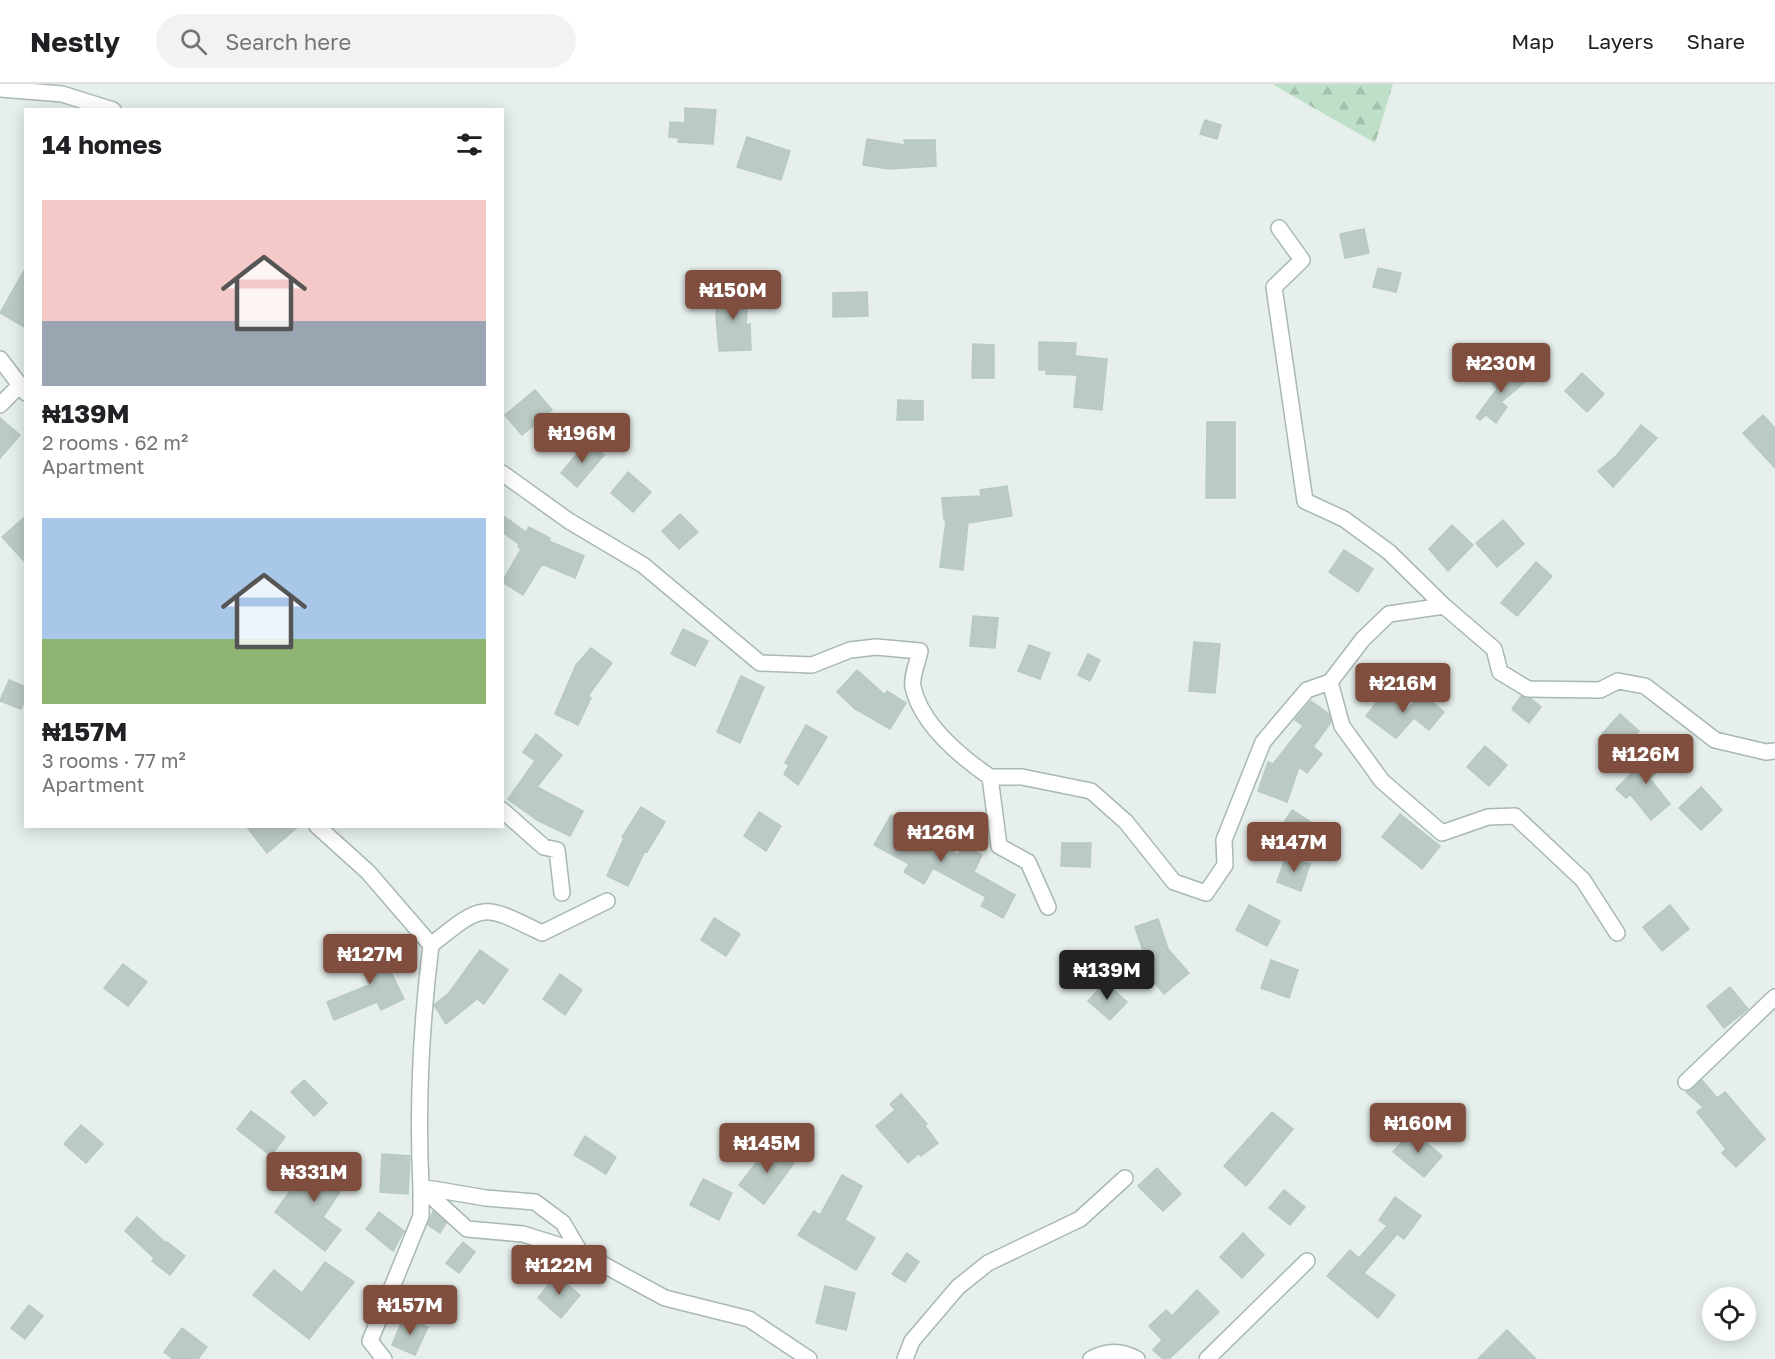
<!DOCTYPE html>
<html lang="en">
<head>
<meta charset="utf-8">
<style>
  body { margin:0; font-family:"Golos Text",sans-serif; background:#f2f2f2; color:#202124; height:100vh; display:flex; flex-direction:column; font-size:22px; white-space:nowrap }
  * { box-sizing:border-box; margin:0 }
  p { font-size:20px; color:#757577 }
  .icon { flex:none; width:33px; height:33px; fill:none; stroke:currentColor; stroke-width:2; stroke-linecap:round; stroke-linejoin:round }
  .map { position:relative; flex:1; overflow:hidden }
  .drawer { position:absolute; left:24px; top:24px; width:480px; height:720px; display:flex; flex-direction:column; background:#fff; border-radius:0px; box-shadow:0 3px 15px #0003 }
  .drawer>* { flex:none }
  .tools { position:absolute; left:1702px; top:1203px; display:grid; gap:12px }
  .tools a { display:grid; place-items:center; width:54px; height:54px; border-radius:50%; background:#fff; box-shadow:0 3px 15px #0003; font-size:30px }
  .price { position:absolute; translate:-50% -51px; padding:0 14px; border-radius:6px; background:#7f4e3f; color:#fff; font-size:20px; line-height:39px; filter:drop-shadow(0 2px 3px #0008) }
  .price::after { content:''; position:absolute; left:50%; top:36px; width:18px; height:14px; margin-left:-9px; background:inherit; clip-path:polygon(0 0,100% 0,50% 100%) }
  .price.on { background:#222; color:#fff }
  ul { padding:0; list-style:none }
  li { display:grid; align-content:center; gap:12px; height:318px; padding:0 18px }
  li span { display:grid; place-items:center; height:186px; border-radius:0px; color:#555 }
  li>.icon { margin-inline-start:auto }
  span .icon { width:108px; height:108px; fill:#fffc; stroke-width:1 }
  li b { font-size:26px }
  h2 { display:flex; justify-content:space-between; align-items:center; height:72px; padding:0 18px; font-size:26px }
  header { display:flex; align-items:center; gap:36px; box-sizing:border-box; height:84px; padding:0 30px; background:#fff; border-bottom:2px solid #e0e0e0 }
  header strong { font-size:28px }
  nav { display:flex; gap:33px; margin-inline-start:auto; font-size:21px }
  .search { width:420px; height:54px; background:#f2f2f2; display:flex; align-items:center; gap:15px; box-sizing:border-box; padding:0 21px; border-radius:33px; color:#757577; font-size:22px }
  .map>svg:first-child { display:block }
  .forest { fill:url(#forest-firs) }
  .building { fill:#bbcac4; stroke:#b8c9c2; stroke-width:1.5 }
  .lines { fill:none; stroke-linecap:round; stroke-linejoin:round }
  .street-casing { stroke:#a8b8b2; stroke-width:18 }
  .street { stroke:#fff; stroke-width:15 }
</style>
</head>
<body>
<header>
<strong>Nestly</strong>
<div class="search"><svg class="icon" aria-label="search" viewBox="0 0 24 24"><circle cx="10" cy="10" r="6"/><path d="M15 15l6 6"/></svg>Search here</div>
<nav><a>Map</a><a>Layers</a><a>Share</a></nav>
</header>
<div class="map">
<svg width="1775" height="1275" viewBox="0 0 1775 1275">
  <defs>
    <pattern id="forest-firs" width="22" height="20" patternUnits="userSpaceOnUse" patternTransform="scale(1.5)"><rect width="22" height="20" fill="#bfe0c8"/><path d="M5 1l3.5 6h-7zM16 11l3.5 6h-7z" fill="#a4c1ad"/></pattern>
  </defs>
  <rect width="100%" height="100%" fill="#e6efeb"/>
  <path class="forest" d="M1272,0H1393L1375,59Z"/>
  <path class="building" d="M685,24L716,26L713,60L678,58L679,54L669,53L670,38L685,39Z
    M1205,36L1221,41L1217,55L1200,50Z
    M747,53L790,67L781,96L737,83Z
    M867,55L905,61L904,56H935L936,82L888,85L863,81Z
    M1364,145L1369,169L1345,174L1340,150Z
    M26,183V244L0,229Z
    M1378,184L1401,189L1396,208L1373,203Z
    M718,205L748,207L746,241L750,240L751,266L719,267L716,232Z
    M867,208L868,232L833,233V209Z
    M1039,258L1076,259L1075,272L1107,275L1102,326L1074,323L1077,291L1046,290V286H1039Z
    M973,260L994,261V294H972Z
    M1510,281L1524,299L1501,318L1507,323L1496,339L1486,331L1480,336L1476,333L1497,305L1490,297Z
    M1582,289L1604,310L1587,328L1565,307Z
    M535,306L552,326L522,351L505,331Z
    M898,316L923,317V336H897Z
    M1763,331L1775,344V384L1743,349Z
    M0,334L20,351L0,374Z
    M1207,338H1235V414H1206Z
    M1641,341L1657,354L1613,403L1598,387L1617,371Z
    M588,357L604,371L577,403L561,389Z
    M628,388L651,408L633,428L611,409Z
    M1007,402L1012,432L968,439L963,486L940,483L946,436H944L942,414L981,412L980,406Z
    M680,430L698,448L679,465L662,447Z
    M502,431L526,448L529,443L550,454L549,457L584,472L575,494L542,480L523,511L502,498L521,465L518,463L519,460L502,448Z
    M26,432V479L2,453Z
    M1503,436L1524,460L1497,483L1476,459Z
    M1452,441L1473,461L1448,487L1429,465Z
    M1344,466L1373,485L1358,508L1329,488Z
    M1536,478L1552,492L1517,532L1501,519Z
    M973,532L998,534L995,564L970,562Z
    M683,545L708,557L695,582L671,570Z
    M1194,558L1220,560L1215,609L1189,607Z
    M1029,561L1050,569L1040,595L1018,587Z
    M591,564L612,579L588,612L591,614L578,641L555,630L576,581Z
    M1088,570L1100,576L1090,597L1078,591Z
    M857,586L885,611L887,607L906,619L890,645L855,625L837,608Z
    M741,592L764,603L740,659L717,648Z
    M9,596L26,603V613L21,625L0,617Z
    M1385,607L1408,625L1422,609L1444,628L1429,646L1414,634L1396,654L1366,632Z
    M1521,612L1531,615L1541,623L1529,639L1512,625Z
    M1311,617L1329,630L1331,638L1313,663L1322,670L1307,689L1299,683L1287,718L1258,707L1268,678L1273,680L1303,642L1295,636Z
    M1620,630L1639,647L1621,667L1602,650Z
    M806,641L827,653L798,701L784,690L789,681L785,679Z
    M536,650L562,671L537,703L583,727L570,752L537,736L508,715L535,677L523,668Z
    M1485,662L1507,681L1489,702L1467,683Z
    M1656,664L1668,676L1650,695L1670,720L1651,736L1630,710L1626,714L1616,705Z
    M1701,703L1722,726L1701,746L1679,724Z
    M641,723L665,738L647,768L645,767L628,802L607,792L624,754L622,753Z
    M1292,726L1314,740L1300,762L1278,748Z
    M759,728L781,742L766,767L744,752Z
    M1400,730L1440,762L1422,785L1382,753Z
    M891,731L958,771L963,761L982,771L974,788L1015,811L1003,834L981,822L986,813L933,784L924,800L904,788L909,780L874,761Z
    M246,742H299L267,769Z
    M1062,759H1091L1090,783L1061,782Z
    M1286,772L1310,780L1301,807L1277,798Z
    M1249,821L1280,837L1267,862L1236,846Z
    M1670,821L1689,845L1662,867L1643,843Z
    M714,834L740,850L726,872L701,856Z
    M1158,835L1168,865L1189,889L1164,910L1147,890L1150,887L1135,843Z
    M380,857L391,883L389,884L404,915L381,926L377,918L334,936L327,918L369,901L355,868Z
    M480,866L508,886L484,920L477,915L446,940L434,921L449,909Z
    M1271,876L1298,886L1289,914L1261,904Z
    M123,880L147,898L128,922L104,904Z
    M560,890L582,906L565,931L543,915Z
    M1105,898L1127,918L1110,936L1088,917Z
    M1730,903L1748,925L1724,944L1707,922Z
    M304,996L327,1019L314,1032L291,1008Z
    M1702,996L1717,1014L1725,1008L1765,1055L1736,1083L1722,1069L1726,1065L1697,1028L1703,1023L1686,1008Z
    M901,1010L927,1040L925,1042L938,1059L921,1072L919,1069L908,1079L876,1042L895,1026L890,1020Z
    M251,1027L285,1053L271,1072L237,1045Z
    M1272,1028L1293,1045L1246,1102L1224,1082Z
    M81,1041L103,1060L86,1079L64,1060Z
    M1412,1046L1442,1072L1424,1093L1393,1068Z
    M585,1052L616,1073L606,1090L574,1071Z
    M770,1061L794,1079L764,1120L739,1101Z
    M382,1070L410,1072L408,1110L380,1108Z
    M314,1073L348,1096L323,1133L341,1146L325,1167L275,1128Z
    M1157,1084L1181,1110L1163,1127L1138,1102Z
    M842,1091L862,1102L845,1136L875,1154L856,1186L798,1151L814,1127L820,1131Z
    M703,1095L732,1109L719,1136L690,1121Z
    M1284,1106L1305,1123L1290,1141L1269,1124Z
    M1395,1113L1421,1132L1404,1155L1397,1150L1364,1189L1395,1211L1378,1234L1327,1192L1350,1166L1359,1174L1387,1142L1379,1136Z
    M433,1127L446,1139L440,1149L428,1141Z
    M379,1128L404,1147L393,1167L366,1145Z
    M137,1133L166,1159L167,1158L185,1172L170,1191L152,1177L154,1174L125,1147Z
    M1243,1149L1264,1171L1242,1194L1220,1173Z
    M463,1158L475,1168L459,1189L446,1179Z
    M907,1169L919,1178L905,1198L892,1190Z
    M325,1178L354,1198L309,1255L253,1211L274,1186L302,1209Z
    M556,1191L580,1211L561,1234L538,1214Z
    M825,1202L855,1209L846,1246L816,1239Z
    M1197,1206L1219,1228L1169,1275H1163L1153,1266L1162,1256L1149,1242L1166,1226L1172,1232Z
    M29,1221L43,1232L25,1255L11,1244Z
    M404,1232L428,1243L415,1271L392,1261Z
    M182,1244L207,1263L198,1275H173L164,1268Z
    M1507,1246L1536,1275H1478Z"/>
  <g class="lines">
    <g class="street-casing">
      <path id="street" d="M0,5L62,10L113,26
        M1279,144L1302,176L1274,203L1305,417L1344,435L1389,468L1444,522
        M0,275L26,309
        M0,321L20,301
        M502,389L569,437L643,481L760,579L812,581L850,566L876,563L920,567C918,577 911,593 913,603C921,640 961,673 990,693
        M1330,598L1342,642L1382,697L1442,749L1488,733L1515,732L1583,796L1617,849
        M502,726L544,763L557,766L562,809
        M317,742L368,788L431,861
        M607,817L542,849C481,819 484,819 431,861C421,942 417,1022 421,1103L467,1145L523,1150L580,1168L665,1214L749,1235L809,1275
        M1048,823L1028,778L999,762L990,693H1022L1091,707L1126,738L1174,798L1206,809L1225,781L1224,756L1263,658L1307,606L1330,598L1363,555L1389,530L1444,522L1494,565L1500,588L1528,605L1600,606L1618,597L1645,602L1715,656L1766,668L1775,667
        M1686,998L1775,913
        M384,1275L370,1257L421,1132V1103L486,1114L535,1118L563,1139L580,1168
        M905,1275L912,1257L958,1203L988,1179L1080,1135L1125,1094
        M1091,1275C1107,1266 1121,1266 1137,1275
        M1207,1275L1307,1177"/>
    </g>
    <use href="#street" class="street"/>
  </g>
</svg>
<div class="tools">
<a><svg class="icon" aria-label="locate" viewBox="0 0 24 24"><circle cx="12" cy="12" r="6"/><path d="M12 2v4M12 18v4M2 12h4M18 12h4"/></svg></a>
</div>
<b class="price" style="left:733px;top:237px">₦150M</b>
<b class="price" style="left:1501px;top:310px">₦230M</b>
<b class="price" style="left:582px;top:380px">₦196M</b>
<b class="price" style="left:1403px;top:630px">₦216M</b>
<b class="price" style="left:1646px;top:701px">₦126M</b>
<b class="price" style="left:941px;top:779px">₦126M</b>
<b class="price" style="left:1294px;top:789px">₦147M</b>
<b class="price" style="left:370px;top:901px">₦127M</b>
<b class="price on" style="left:1107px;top:917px">₦139M</b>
<b class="price" style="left:1418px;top:1070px">₦160M</b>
<b class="price" style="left:767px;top:1090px">₦145M</b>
<b class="price" style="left:314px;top:1119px">₦331M</b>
<b class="price" style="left:559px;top:1212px">₦122M</b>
<b class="price" style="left:410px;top:1252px">₦157M</b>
<section class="drawer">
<h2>14 homes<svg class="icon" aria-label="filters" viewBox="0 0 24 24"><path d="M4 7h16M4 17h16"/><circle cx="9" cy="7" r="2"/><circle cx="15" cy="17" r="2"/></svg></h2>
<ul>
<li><span style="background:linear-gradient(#f6c9c9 65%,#9aa5b1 0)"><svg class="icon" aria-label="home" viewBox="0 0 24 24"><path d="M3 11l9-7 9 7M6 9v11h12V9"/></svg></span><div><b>₦139M</b><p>2 rooms · 62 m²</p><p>Apartment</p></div></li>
<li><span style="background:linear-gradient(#a9c7e8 65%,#8fb573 0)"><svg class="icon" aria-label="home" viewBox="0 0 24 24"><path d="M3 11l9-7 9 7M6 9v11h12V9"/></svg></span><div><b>₦157M</b><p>3 rooms · 77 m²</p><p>Apartment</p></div></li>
</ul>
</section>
</div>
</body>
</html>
